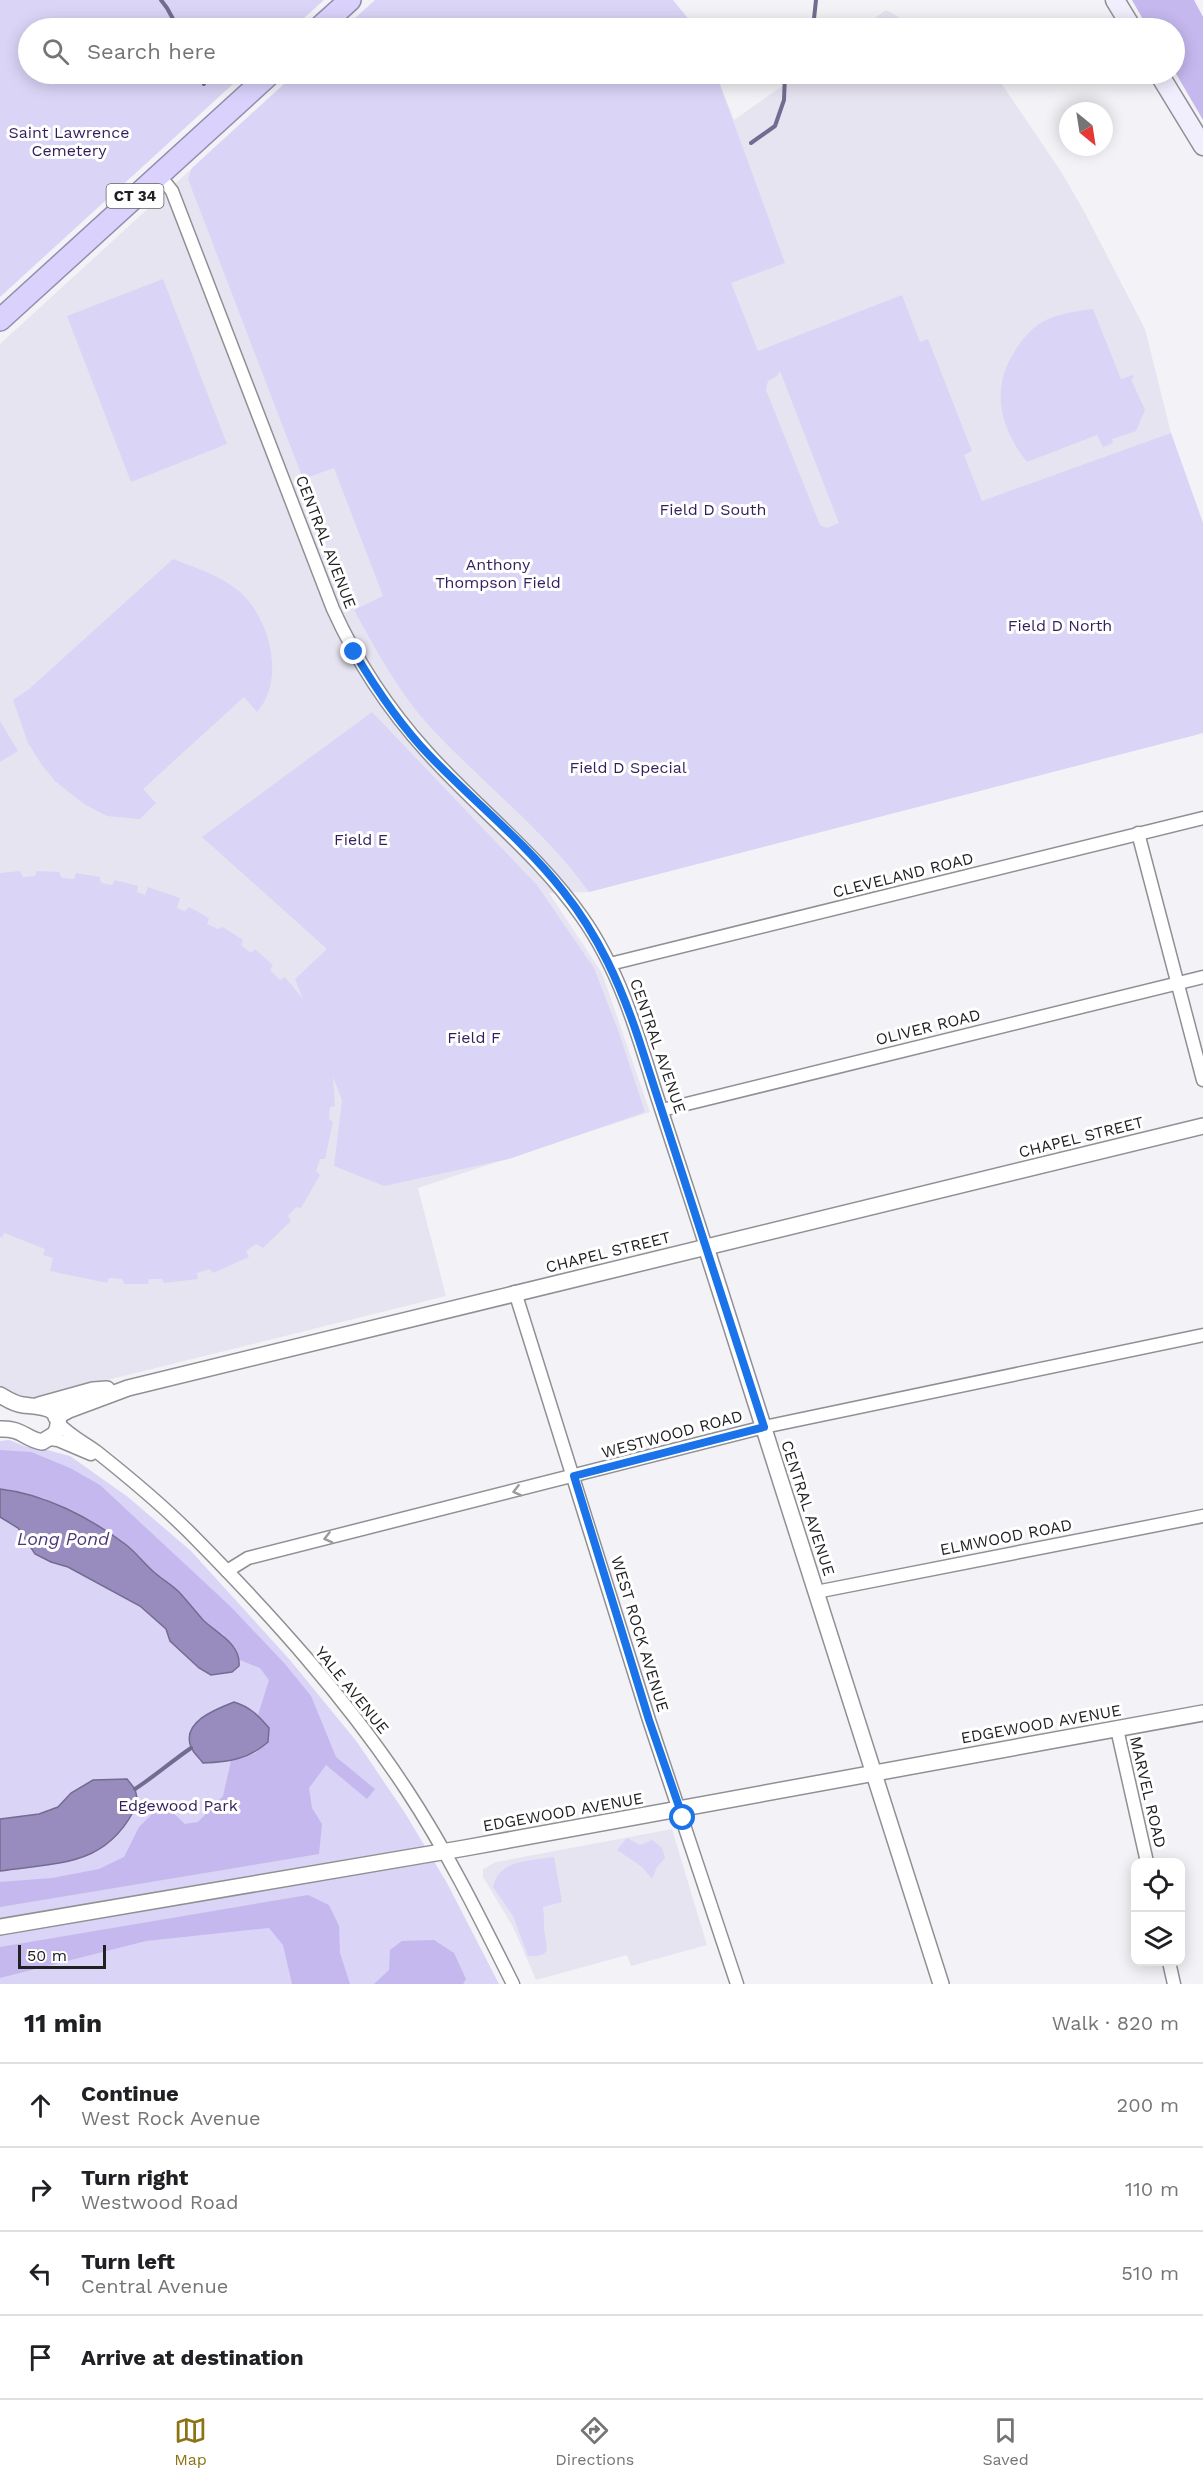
<!DOCTYPE html>
<html lang="en">
<head>
<meta charset="utf-8">
<style>
	:root { --surface:#fff; --page:#f2f2f2; --text:#202124; --muted:#757577; --line:#e0e0e0; --accent:#8c7316 }
	body { margin:0; font-family:"Work Sans",sans-serif; background:var(--page); color:var(--text) }
	.controls { position:absolute; right:18px; bottom:18px; display:grid; overflow:hidden; border-radius:12px; box-shadow:0 3px 15px #0003 }
	.controls button { width:54px; height:54px; display:grid; place-items:center; padding:0; border:0; border-bottom:2px solid var(--line); background:var(--surface); color:var(--text); font:30px sans-serif }
	.compass { position:absolute; left:1059px; top:102px; width:54px; height:54px; border-radius:50%; background:var(--surface); box-shadow:0 3px 15px #0003; rotate:150deg }
	.scale { position:absolute; left:18px; bottom:15px; width:88px; box-sizing:border-box; padding-left:6px; border:3px solid #212022; border-top:0; font-size:16px; line-height:21px; white-space:nowrap; color:#212022; -webkit-text-stroke:4px #fff; paint-order:stroke }
	.stop { position:absolute; width:18px; height:18px; margin:-14px; border:4px solid #1a73e8; border-radius:50%; background:#fff }
	.stop.end { background:#1a73e8; border-color:#fff; box-shadow:0 2px 6px #0008 }
	.list { margin:0; padding:0; list-style:none }
	h2 { display:flex; justify-content:space-between; align-items:center; height:78px; margin:0; padding:0 24px; font-size:26px }
	h2 small { font-size:20px; font-weight:400; color:var(--muted) }
	.list li { display:grid; grid-template-columns:39px 1fr auto; gap:18px; align-items:center; box-sizing:border-box; height:84px; padding:0 24px; border-top:2px solid var(--line) }
	.list b { display:block; font-size:22px; white-space:nowrap }
	.list p { margin:0; font-size:20px; white-space:nowrap; color:var(--muted) }
	.list em { font-size:20px; font-style:normal; color:var(--muted) }
	.icon { flex:none; width:33px; height:33px; fill:none; stroke:currentColor; stroke-width:2; stroke-linecap:round; stroke-linejoin:round }
	.map { position:relative; flex:none; width:1203px; height:1984px; overflow:hidden }
	.search { position:absolute; background:var(--surface); box-shadow:0 3px 15px #0003; left:18px; right:18px; top:18px; height:66px; display:flex; align-items:center; gap:15px; box-sizing:border-box; padding:0 21px; border-radius:33px; color:var(--muted); font-size:22px }
	.sheet { height:414px; background:var(--surface) }
	nav { display:flex; justify-content:space-around; align-items:center; box-sizing:border-box; height:84px; border-top:2px solid var(--line); background:var(--surface); font-size:16px; color:var(--muted) }
	nav a { display:grid; justify-items:center; gap:3px }
	nav .on { color:var(--accent) }
	.map>svg:first-child { display:block }
	.built { fill:#e7e4f1 }
	.green { fill:#dad4f6; fill-rule:evenodd }
	.forest { fill:#c4b8ee }
	.water { fill:#988cbf; stroke:#746c90; stroke-width:1.5 }
	.lines { fill:none; stroke-linecap:round; stroke-linejoin:round }
	.stream { stroke:#746c90; stroke-width:4 }
	.minor-casing { stroke:#909094; stroke-width:15 }
	.tertiary-casing { stroke:#909094; stroke-width:18 }
	.secondary-casing { stroke:#909094; stroke-width:21 }
	.trunk-casing { stroke:#938cb0; stroke-width:24 }
	.minor { stroke:#fff; stroke-width:12 }
	.tertiary { stroke:#fff; stroke-width:15 }
	.secondary { stroke:#f1eefe; stroke-width:18 }
	.trunk { stroke:#dad2fc; stroke-width:21 }
	.oneway { stroke:#9b9b9c }
	.route { stroke:#1a73e8; stroke-width:8 }
	.labels { text-anchor:middle; dominant-baseline:central; stroke-width:6; stroke-linejoin:round; paint-order:stroke }
	.shield { fill:#fff; stroke:#646364; stroke-width:1.5 }
	.shield-label { font-size:15px; font-weight:bold; fill:#212022 }
	.park-label { font-size:16px; fill:#341f5d; stroke:#fff }
	.street-label { font-size:16px; fill:#212022; stroke:#fff }
	.water-label { font-size:18px; font-style:italic; fill:#4a3778; stroke:#fff }
</style>
</head>
<body>
<div class="map">
<svg width="1203" height="1984" viewBox="0 0 1203 1984">
	<rect width="100%" height="100%" fill="#f3f3f7"/>
	<g class="built">
		<path d="M 886,10 L 919,28 L 861,28 Z"/>
		<path d="M 295,74 L 716,74 L 734,120 L 799,74 L 995,74 L 1060,170 L 1084,211 L 1145,329 L 1171,433 L 1203,523 L 1203,733 L 589,892 L 549,893 L 602,973 L 650,1112 L 418,1188 L 446,1296 L 27,1400 L 0,1389 L 0,344 Z"/>
		<path d="M 672,1829 L 707,1945 L 631,1966 L 627,1955 L 536,1980 L 513,1927 L 483,1877 L 483,1869 L 496,1862 Z"/>
	</g>
	<g class="green">
		<path d="M 0,0 L 324,0 L 293,28 L 28,28 L 28,74 L 244,74 L 0,297 Z"/>
		<path d="M 375,0 L 673,0 L 696,28 L 344,28 Z"/>
		<path d="M 295,74 L 716,74 L 785,263 L 731,283 L 758,351 L 902,295 L 920,342 L 928,339 L 972,451 L 964,455 L 982,501 L 1171,433 L 1203,523 L 1203,733 L 589,892 C 546,832 485,785 434,731 C 401,696 377,652 354,610 L 383,596 L 334,468 L 303,479 L 188,179 L 192,168 ZM 780,371 L 839,523 L 827,528 L 820,525 L 766,390 L 768,381 L 777,376 Z"/>
		<path d="M 163,279 L 227,444 L 131,482 L 67,316 Z"/>
		<path d="M 1093,309 L 1121,379 L 1133,375 L 1134,378 L 1131,379 L 1145,410 L 1136,431 L 1112,439 L 1113,443 L 1103,447 L 1097,435 L 1027,462 C 1000,429 990,388 1015,351 C 1023,338 1033,326 1048,319 C 1063,313 1077,311 1093,309 Z"/>
		<path d="M 173,559 C 195,568 220,575 239,591 C 270,618 286,680 257,712 L 244,697 L 143,789 L 156,803 L 140,819 L 107,816 L 84,804 L 55,781 L 42,765 L 28,743 L 13,700 L 29,689 Z"/>
		<path d="M 372,712 L 537,885 L 594,968 L 618,1030 L 645,1112 L 509,1159 L 384,1186 L 334,1166 L 342,1100 L 333,1077 L 335,1106 L 330,1107 L 329,1119 L 333,1122 L 325,1159 L 320,1159 L 316,1171 L 320,1175 L 301,1208 L 296,1207 L 288,1216 L 291,1221 L 263,1248 L 256,1244 L 246,1251 L 249,1257 L 213,1273 L 210,1269 L 197,1273 L 198,1279 L 164,1283 L 162,1279 L 149,1279 L 148,1284 L 124,1284 L 122,1279 L 109,1278 L 107,1283 L 50,1271 L 53,1258 L 43,1255 L 45,1249 L 4,1233 L 2,1238 L 0,1237 L 0,873 L 20,871 L 23,877 L 35,876 L 37,871 L 59,872 L 62,878 L 74,879 L 76,873 L 100,877 L 101,883 L 112,885 L 115,880 L 138,886 L 137,892 L 145,895 L 148,887 L 180,898 L 177,908 L 185,911 L 189,907 L 209,918 L 207,924 L 218,929 L 223,927 L 243,940 L 241,945 L 251,953 L 255,949 L 273,965 L 270,970 L 280,980 L 285,977 L 303,999 L 295,979 L 327,949 L 202,837 Z"/>
		<path d="M 0,721 L 18,751 L 0,762 Z"/>
		<path d="M 9,1440 L 27,1447 L 47,1450 L 70,1456 L 128,1497 L 191,1551 L 290,1660 L 357,1742 L 405,1813 L 447,1883 L 499,1984 L 0,1984 L 0,1441 Z"/>
		<path d="M 627,1838 L 640,1845 L 652,1840 L 662,1848 L 665,1858 L 657,1867 L 652,1879 L 642,1867 L 617,1850 Z"/>
		<path d="M 554,1857 L 562,1902 L 543,1907 C 544,1914 544,1920 544,1927 C 544,1943 557,1958 528,1956 L 513,1916 L 493,1887 C 499,1859 530,1861 554,1857 Z"/>
	</g>
	<g class="forest">
		<path d="M 1132,0 L 1194,0 L 1203,17 L 1203,120 L 1175,72 L 1174,28 L 1148,28 Z"/>
		<path d="M 0,1450 L 31,1452 L 70,1468 L 100,1485 L 230,1606 L 285,1664 L 311,1696 L 336,1757 L 375,1789 L 367,1799 L 326,1765 L 309,1788 L 312,1808 L 322,1824 L 319,1854 L 0,1907 L 0,1882 L 52,1878 L 99,1869 L 124,1857 L 139,1827 L 155,1811 L 170,1810 L 185,1824 L 198,1822 L 223,1796 L 231,1761 L 256,1753 L 269,1728 L 258,1715 L 269,1680 L 260,1668 L 240,1660 L 223,1634 L 206,1623 L 178,1591 L 144,1564 L 126,1545 L 85,1519 L 44,1498 L 0,1489 Z"/>
		<path d="M 308,1895 L 329,1905 L 339,1926 L 340,1953 L 350,1984 L 369,1984 L 292,1984 L 283,1945 L 269,1928 L 146,1941 L 0,1978 L 0,1947 Z"/>
		<path d="M 434,1940 L 454,1953 L 466,1979 L 463,1984 L 374,1984 L 389,1970 L 390,1950 L 402,1941 Z"/>
	</g>
	<g class="water">
		<path d="M 0,1489 C 44,1494 89,1517 125,1544 C 136,1552 144,1564 155,1573 C 163,1580 172,1585 180,1593 C 188,1602 196,1612 204,1621 C 217,1633 241,1644 239,1666 L 232,1672 L 211,1675 L 199,1668 L 170,1641 L 166,1629 L 140,1606 L 68,1567 L 51,1562 L 35,1554 L 18,1528 L 0,1517 Z"/>
		<path d="M 234,1702 C 250,1707 258,1715 269,1728 L 268,1742 C 249,1759 229,1762 203,1763 C 200,1758 193,1753 191,1747 C 181,1722 216,1709 234,1702 Z"/>
		<path d="M 127,1779 L 135,1789 L 138,1802 C 109,1867 61,1862 0,1871 L 0,1819 L 39,1814 L 58,1807 L 71,1793 L 93,1780 Z"/>
	</g>
	<g class="lines">
		<g class="stream">
			<path d="M 161,0 L 167,8 L 178,28"/>
			<path d="M 813,28 L 816,0"/>
			<path d="M 199,74 L 204,84"/>
			<path d="M 751,143 L 775,126 L 784,100 L 785,74"/>
			<path d="M 135,1789 C 155,1776 172,1761 191,1748"/>
		</g>
		<g class="minor-casing">
			<g id="minor">
				<path d="M 159,175 L 172,191 L 333,609 C 357,662 388,709 427,752 C 478,809 538,854 582,917 C 618,968 636,1028 654,1087 C 671,1140 689,1193 706,1247"/>
				<path d="M 1138,833 L 1203,1080"/>
				<path d="M 610,964 L 1203,818"/>
				<path d="M 662,1110 L 1203,977"/>
				<path d="M 515,1292 L 649,1720 L 737,1984"/>
				<path d="M 57,1422 C 69,1435 83,1442 97,1452 C 131,1479 165,1507 196,1539 C 272,1616 346,1698 406,1789 C 447,1851 480,1918 513,1984"/>
				<path d="M 49,1439 L 58,1440 L 91,1454"/>
				<path d="M 227,1571 L 248,1558 L 764,1427 L 1203,1335"/>
				<path d="M 816,1592 L 1203,1516"/>
				<path d="M 1117,1729 L 1147,1862"/>
				<path d="M 1169,1962 L 1174,1984"/>
			</g>
		</g>
		<g class="tertiary-casing">
			<g id="tertiary">
				<path d="M 706,1247 L 941,1984"/>
				<path d="M 0,1395 C 7,1399 14,1404 23,1405 C 39,1407 68,1406 55,1434 L 42,1442 C 25,1439 22,1428 0,1429"/>
				<path d="M 39,1405 L 93,1390 L 107,1389"/>
				<path d="M 56,1417 L 69,1410 L 128,1388 L 1203,1126"/>
				<path d="M 0,1927 L 465,1848 L 1203,1713"/>
			</g>
		</g>
		<g class="secondary-casing">
			<g id="secondary">
				<path d="M 1115,0 L 1132,28"/>
				<path d="M 1159,74 L 1203,146"/>
			</g>
		</g>
		<g class="trunk-casing">
			<g id="trunk">
				<path d="M 319,28 L 350,0"/>
				<path d="M 0,320 L 270,74"/>
			</g>
		</g>
		<use href="#minor" class="minor"/>
		<use href="#tertiary" class="tertiary"/>
		<use href="#secondary" class="secondary"/>
		<use href="#trunk" class="trunk"/>
	</g>
	<defs><path id="oneway-chevron" d="M-2-3.5L2.5 0L-2 3.5" fill="none" stroke-width="1.6" stroke-linecap="round" stroke-linejoin="round" transform="scale(1.5)"/></defs>
	<g class="oneway">
		<use href="#oneway-chevron" transform="translate(517 1491) rotate(166)"/>
		<use href="#oneway-chevron" transform="translate(328 1538) rotate(166)"/>
	</g>
	<g class="lines">
		<path class="route" d="M 354,652 C 376,689 399,724 429,755 C 473,801 524,841 563,891 C 599,936 621,986 639,1040 L 764,1427 L 574,1476 L 649,1720 L 683,1818"/>
	</g>
	<g class="labels">
		<rect class="shield" x="106.5" y="184" width="57" height="24" rx="4.5"/>
		<g class="shield-label">
			<text x="135" y="196">CT 34</text>
		</g>
		<g class="park-label">
			<text x="69" y="132">Saint Lawrence<tspan x="69" dy="18">Cemetery</tspan></text>
			<text x="713" y="509">Field D South</text>
			<text x="498" y="564">Anthony<tspan x="498" dy="18">Thompson Field</tspan></text>
			<text x="1060" y="625">Field D North</text>
			<text x="628" y="767">Field D Special</text>
			<text x="361" y="839">Field E</text>
			<text x="474" y="1037">Field F</text>
			<text x="178" y="1805">Edgewood Park</text>
		</g>
		<g class="street-label">
			<text transform="translate(326 542) rotate(69)">CENTRAL AVENUE</text>
			<text transform="translate(903 875) rotate(-14)">CLEVELAND ROAD</text>
			<text transform="translate(928 1027) rotate(-14)">OLIVER ROAD</text>
			<text transform="translate(658 1046) rotate(71)">CENTRAL AVENUE</text>
			<text transform="translate(1081 1137) rotate(-14)">CHAPEL STREET</text>
			<text transform="translate(608 1252) rotate(-14)">CHAPEL STREET</text>
			<text transform="translate(672 1434) rotate(-15)">WESTWOOD ROAD</text>
			<text transform="translate(808 1508) rotate(72)">CENTRAL AVENUE</text>
			<text transform="translate(1006 1537) rotate(-11)">ELMWOOD ROAD</text>
			<text transform="translate(640 1634) rotate(73)">WEST ROCK AVENUE</text>
			<text transform="translate(352 1690) rotate(51)">YALE AVENUE</text>
			<text transform="translate(1041 1724) rotate(-10)">EDGEWOOD AVENUE</text>
			<text transform="translate(1148 1792) rotate(77)">MARVEL ROAD</text>
			<text transform="translate(563 1812) rotate(-10)">EDGEWOOD AVENUE</text>
		</g>
		<g class="water-label">
			<text x="63" y="1538">Long Pond</text>
		</g>
	</g>
</svg>
<div class="controls">
<button><svg class="icon" aria-label="locate" viewBox="0 0 24 24"><circle cx="12" cy="12" r="6"/><path d="M12 2v4M12 18v4M2 12h4M18 12h4"/></svg></button>
<button><svg class="icon" aria-label="layers" viewBox="0 0 24 24"><path d="M12 4l9 5-9 5-9-5zM3 14l9 5 9-5"/></svg></button>
</div>
<svg class="compass" viewBox="-18 -18 36 36"><path d="M0-13l5 13h-10z" fill="#e53935"/><path d="M0 13l5-13h-10z" fill="#757577"/></svg>
<div class="scale">50 m</div>
<div class="stop" style="left:683px;top:1818px"></div>
<div class="stop end" style="left:354px;top:652px"></div>
<div class="search"><svg class="icon" aria-label="search" viewBox="0 0 24 24"><circle cx="10" cy="10" r="6"/><path d="M15 15l6 6"/></svg>Search here</div>
</div>
<section class="sheet">
<h2>11 min<small>Walk · 820 m</small></h2>
<ul class="list">
<li><svg class="icon" aria-label="ahead" viewBox="0 0 24 24"><path d="M12 20V5M6 11l6-6 6 6"/></svg><div><b>Continue</b><p>West Rock Avenue</p></div><em>200 m</em></li>
<li><svg class="icon" aria-label="right" viewBox="0 0 24 24"><path d="M7 20v-9h11M14 6l5 5-5 5"/></svg><div><b>Turn right</b><p>Westwood Road</p></div><em>110 m</em></li>
<li><svg class="icon" aria-label="left" viewBox="0 0 24 24"><path d="M17 20v-9H6M10 6l-5 5 5 5"/></svg><div><b>Turn left</b><p>Central Avenue</p></div><em>510 m</em></li>
<li><svg class="icon" aria-label="arrive" viewBox="0 0 24 24"><path d="M6 21V4h12l-3 4 3 4H6"/></svg><div><b>Arrive at destination</b></div></li>
</ul>
</section>
<nav>
<a class="on"><svg class="icon" aria-label="map" viewBox="0 0 24 24"><path d="M3 6l6-2 6 2 6-2v14l-6 2-6-2-6 2zM9 4v14M15 6v14"/></svg>Map</a>
<a><svg class="icon" aria-label="directions" viewBox="0 0 24 24"><path d="M12 3l9 9-9 9-9-9zM9 14v-3h6M13 9l2 2-2 2"/></svg>Directions</a>
<a><svg class="icon" aria-label="saved" viewBox="0 0 24 24"><path d="M7 4h10v16l-5-4-5 4z"/></svg>Saved</a>
</nav>
</body>
</html>
